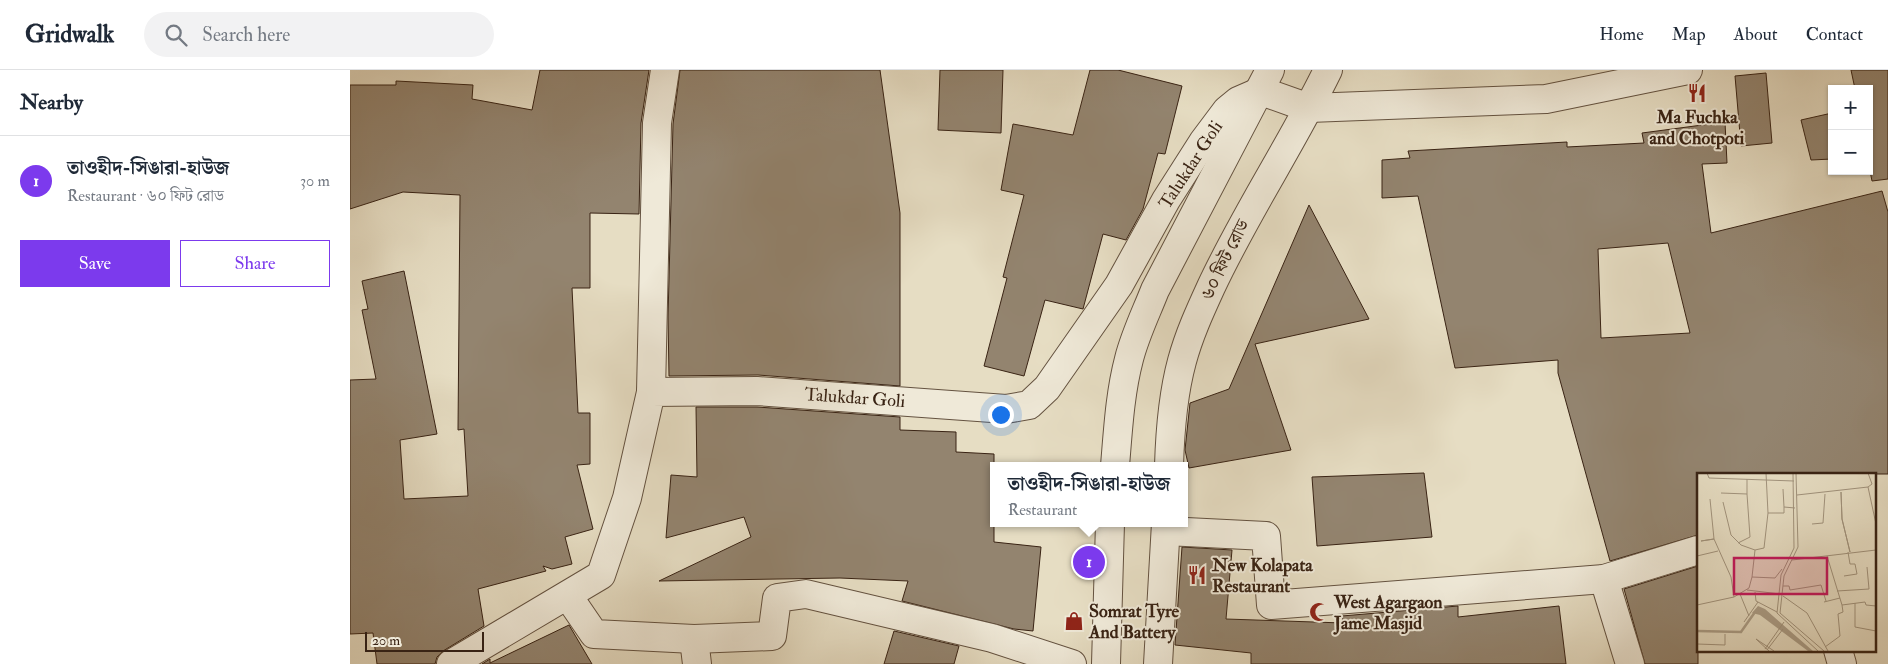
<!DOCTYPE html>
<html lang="en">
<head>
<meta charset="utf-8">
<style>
	:root { --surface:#fff; --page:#f2f2f3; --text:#1f2937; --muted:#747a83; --line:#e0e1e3; --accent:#7c3aed }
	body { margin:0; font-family:"IM FELL Double Pica","Noto Serif Bengali",serif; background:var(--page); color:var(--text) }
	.controls { position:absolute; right:15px; top:15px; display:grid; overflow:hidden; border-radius:0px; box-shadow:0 1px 4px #0004 }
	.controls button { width:45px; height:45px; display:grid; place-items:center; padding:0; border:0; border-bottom:1px solid var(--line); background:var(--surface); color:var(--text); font:25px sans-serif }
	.scale { position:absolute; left:15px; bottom:12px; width:119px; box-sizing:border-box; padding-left:5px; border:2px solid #392314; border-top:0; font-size:14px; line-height:18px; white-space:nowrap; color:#392314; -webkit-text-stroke:4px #efe9d8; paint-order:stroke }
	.you { position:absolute; left:650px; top:344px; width:18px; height:18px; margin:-12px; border:4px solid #fff; border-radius:50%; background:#1a73e8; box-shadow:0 0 0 8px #1a73e833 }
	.badge { display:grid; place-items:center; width:32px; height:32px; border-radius:50%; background:var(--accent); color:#fff; font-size:16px; font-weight:700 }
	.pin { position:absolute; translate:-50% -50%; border:2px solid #fff; box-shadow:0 1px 5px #0006 }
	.popup { position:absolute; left:640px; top:392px; width:198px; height:65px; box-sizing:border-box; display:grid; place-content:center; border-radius:0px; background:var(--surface); filter:drop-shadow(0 1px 4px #0005); font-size:16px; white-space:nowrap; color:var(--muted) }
	.popup b { font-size:19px; color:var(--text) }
	.popup::after { content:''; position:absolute; left:50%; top:100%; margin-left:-10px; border:10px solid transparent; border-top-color:var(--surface) }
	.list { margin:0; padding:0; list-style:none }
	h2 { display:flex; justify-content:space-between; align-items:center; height:65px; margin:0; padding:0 20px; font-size:21px }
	h2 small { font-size:16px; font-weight:400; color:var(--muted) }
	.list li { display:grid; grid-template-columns:32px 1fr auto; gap:15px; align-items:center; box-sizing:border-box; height:90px; padding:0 20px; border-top:1px solid var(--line) }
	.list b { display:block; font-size:19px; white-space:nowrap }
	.list p { margin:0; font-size:16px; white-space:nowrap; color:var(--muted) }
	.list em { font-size:16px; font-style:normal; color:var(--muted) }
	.actions { display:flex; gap:10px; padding:15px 20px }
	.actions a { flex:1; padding:11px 0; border:1px solid var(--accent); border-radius:0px; text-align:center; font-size:18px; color:var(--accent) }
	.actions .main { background:var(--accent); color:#fff }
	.icon { flex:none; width:28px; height:28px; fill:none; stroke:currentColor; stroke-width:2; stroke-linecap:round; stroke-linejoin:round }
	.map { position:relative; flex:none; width:1538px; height:594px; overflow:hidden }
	header { display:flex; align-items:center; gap:30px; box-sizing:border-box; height:70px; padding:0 25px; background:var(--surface); border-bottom:1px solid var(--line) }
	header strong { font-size:24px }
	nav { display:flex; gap:28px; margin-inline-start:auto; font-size:18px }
	.search { width:350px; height:45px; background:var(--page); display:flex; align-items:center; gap:12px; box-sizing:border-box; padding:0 18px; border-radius:28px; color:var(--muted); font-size:19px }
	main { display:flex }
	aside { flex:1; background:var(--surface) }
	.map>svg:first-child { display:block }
	.building { fill:#93846f; stroke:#392314; fill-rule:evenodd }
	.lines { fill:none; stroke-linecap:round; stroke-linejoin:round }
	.minor-casing { stroke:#645240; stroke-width:30 }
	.minor { stroke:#efe9d8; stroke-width:28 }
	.labels { text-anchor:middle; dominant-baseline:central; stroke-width:4; stroke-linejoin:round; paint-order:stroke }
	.poi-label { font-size:18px; font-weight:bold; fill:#392314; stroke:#efe9d8; text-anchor:start }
	.street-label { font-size:18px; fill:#392314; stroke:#efe9d8 }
	.inset-river { fill:none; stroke:#ab9e88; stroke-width:2.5 }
	.inset-road { fill:none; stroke:#a1937d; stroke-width:1 }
	.view { fill:#c2185b; fill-opacity:0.15; stroke:#c2185b; stroke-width:2.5 }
	.inset-edge { fill:none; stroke:#392314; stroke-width:2.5 }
</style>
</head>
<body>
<header>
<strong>Gridwalk</strong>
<div class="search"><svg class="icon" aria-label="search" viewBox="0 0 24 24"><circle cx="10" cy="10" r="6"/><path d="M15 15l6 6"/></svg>Search here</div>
<nav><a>Home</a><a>Map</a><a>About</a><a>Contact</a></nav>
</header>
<main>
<aside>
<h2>Nearby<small></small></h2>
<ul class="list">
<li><span class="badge">1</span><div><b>তাওহীদ-সিঙারা-হাউজ</b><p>Restaurant · ৬০ ফিট রোড</p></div><em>30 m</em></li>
</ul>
<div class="actions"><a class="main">Save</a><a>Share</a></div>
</aside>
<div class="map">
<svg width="1538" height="594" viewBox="0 0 1538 594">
	<rect width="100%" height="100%" fill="#e6ddc3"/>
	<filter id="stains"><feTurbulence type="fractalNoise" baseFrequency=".004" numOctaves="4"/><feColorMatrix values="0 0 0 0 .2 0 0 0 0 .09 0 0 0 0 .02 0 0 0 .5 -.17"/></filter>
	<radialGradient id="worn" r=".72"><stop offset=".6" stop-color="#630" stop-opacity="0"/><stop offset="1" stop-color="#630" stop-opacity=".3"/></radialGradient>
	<g class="building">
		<path d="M 190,0 L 299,0 L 291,53 L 289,144 L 240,143 L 240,218 L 222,218 L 228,343 L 240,343 L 240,394 L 227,395 L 243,459 L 215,467 L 222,494 L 202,499 L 193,496 L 196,501 L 128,519 L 134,556 L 93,581 L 87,587 L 85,594 L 27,594 L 23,563 L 0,564 L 0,310 L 26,309 L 12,240 L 18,239 L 12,211 L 54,201 L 87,364 L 50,370 L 54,429 L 118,426 L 114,359 L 108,360 L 110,125 L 53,122 L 0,139 L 0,15 L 46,15 L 46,11 L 123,15 L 122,29 L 182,40 Z"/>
		<path d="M 330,0 L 530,0 L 550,143 L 550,316 L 408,305 L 319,306 L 318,247 L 323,54 Z"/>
		<path d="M 590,0 L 653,0 L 651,63 L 588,60 Z"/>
		<path d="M 740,0 L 768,0 L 832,16 L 815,84 L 808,83 L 793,139 L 776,170 L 753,164 L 733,239 L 695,230 L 674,306 L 634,296 L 657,208 L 653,207 L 674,125 L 651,120 L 663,54 L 723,65 Z"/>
		<path d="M 1501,0 L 1538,0 L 1538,109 L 1522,111 L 1519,96 L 1519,19 L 1505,19 Z"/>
		<path d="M 1416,3 L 1422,73 L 1391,76 L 1385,6 Z"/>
		<path d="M 1482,43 L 1482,89 L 1461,90 L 1451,50 Z"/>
		<path d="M 1375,52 L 1377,93 L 1352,94 L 1361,163 L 1532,121 L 1538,142 L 1538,404 L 1348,404 L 1348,465 L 1260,491 L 1208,303 L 1208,290 L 1105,298 L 1068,126 L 1032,128 L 1032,90 L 1060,88 L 1058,81 L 1217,72 L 1217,77 L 1294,73 L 1292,63 ZM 1318,173 L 1340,263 L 1251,268 L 1248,179 Z"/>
		<path d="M 959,135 L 1019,249 L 905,274 L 941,380 L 839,398 L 835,380 L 840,333 L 879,319 Z"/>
		<path d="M 346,337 L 407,337 L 550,347 L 550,360 L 606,362 L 606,382 L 644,384 L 644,472 L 691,477 L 683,561 L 664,559 L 552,531 L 558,511 L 490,508 L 309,511 L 401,467 L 394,447 L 316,468 L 321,405 L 347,407 Z"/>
		<path d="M 1074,403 L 1082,467 L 967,476 L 962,407 Z"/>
		<path d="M 832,477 L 882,480 L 876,549 L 993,553 L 992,546 L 1108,536 L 1108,547 L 1209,536 L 1216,594 L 901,594 L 901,583 L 825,575 Z"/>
		<path d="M 1348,496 L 1348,594 L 1295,594 L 1274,519 Z"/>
		<path d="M 219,555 L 242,594 L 132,594 L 140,589 L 140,593 Z"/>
		<path d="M 544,561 L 609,576 L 604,594 L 534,594 Z"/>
	</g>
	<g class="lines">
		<g class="minor-casing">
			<g id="minor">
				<path d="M 911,21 L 959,38 L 1196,29 L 1338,0"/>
				<path d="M 301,322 L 307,53 L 315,0"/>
				<path d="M 765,396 C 768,360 770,323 779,289 C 785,265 796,243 805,220 L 920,0"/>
				<path d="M 819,396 C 820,361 823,324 832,291 C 839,265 850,241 861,217 C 896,142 942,74 978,0"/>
				<path d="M 816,461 L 916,466 L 921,535 L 1254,509 L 1348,480"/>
				<path d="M 1254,509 L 1280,594"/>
				<path d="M 218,526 L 244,564 L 344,569 L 422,566 L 427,528 L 456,524 L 642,568 L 722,594"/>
				<path d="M 344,569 L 347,594"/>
				<path d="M 1488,580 L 1492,594"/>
				<path d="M 101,594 L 251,505 L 277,428 L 301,322 L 407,321 L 656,339 L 679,335 L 697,318 L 769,215 L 816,130 L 853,72 L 877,40 L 888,31 L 911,21"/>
				<path d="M 756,594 L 760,453"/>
				<path d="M 808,594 L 816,453"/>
			</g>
		</g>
		<use href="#minor" class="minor"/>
	</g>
	<defs>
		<g id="restaurant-bare" transform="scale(1.5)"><path d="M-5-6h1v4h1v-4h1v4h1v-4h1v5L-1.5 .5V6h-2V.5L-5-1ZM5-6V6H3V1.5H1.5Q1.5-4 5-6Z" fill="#8f2418" stroke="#efe9d8" stroke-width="2.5" paint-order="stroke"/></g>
		<g id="mosque-bare" transform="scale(1.5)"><path d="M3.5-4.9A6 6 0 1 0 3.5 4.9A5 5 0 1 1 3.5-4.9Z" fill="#8f2418" stroke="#efe9d8" stroke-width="2.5" paint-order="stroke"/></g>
		<g id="shop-bare" transform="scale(1.5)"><path d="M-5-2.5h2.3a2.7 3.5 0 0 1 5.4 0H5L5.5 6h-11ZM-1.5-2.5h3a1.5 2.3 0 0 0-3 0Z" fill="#8f2418" stroke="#efe9d8" stroke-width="2.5" paint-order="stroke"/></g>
	</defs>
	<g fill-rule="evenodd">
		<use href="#restaurant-bare" x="1347" y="23"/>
		<use href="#restaurant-bare" x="847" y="505"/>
		<use href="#mosque-bare" x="969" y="542"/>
		<use href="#shop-bare" x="724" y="551"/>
	</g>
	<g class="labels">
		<g class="poi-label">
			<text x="1347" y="47" text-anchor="middle">Ma Fuchka<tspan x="1347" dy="21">and Chotpoti</tspan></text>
			<text x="862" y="495">New Kolapata<tspan x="862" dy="21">Restaurant</tspan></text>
			<text x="984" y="532">West Agargaon<tspan x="984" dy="21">Jame Masjid</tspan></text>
			<text x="739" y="541">Somrat Tyre<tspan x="739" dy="21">And Battery</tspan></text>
		</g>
		<g class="street-label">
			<text transform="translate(841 95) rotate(-57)">Talukdar Goli</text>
			<text transform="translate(875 190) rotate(-64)">৬০ ফিট রোড</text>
			<text transform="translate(505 328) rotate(4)">Talukdar Goli</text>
		</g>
	</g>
	<g transform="translate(1347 403)">
		<rect width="179" height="179" fill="#e6ddc3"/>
		<path d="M 61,133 L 68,136 L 116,178 L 111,178 L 63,142 L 55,140 Z" fill="#ab9e88"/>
		<path class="inset-river" d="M 0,158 L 44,159 L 58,139"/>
		<path class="inset-road" d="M 10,0 L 12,5 L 97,8M 96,0 L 97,75 L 84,102 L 80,140 L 121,178M 99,0 L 101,74 L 87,103 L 83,140 L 127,178M 171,14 L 179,51M 86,16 L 87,34M 24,20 L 50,21 L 50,6M 100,22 L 171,14 L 175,11 L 171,0M 13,26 L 17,66 L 4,68 L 17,66 L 34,104 L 37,124M 26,29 L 34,62 L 44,72 L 58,77M 71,40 L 87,40 L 87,34 L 98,35M 115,51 L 126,50 L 128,21M 41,70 L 53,64 L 50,21M 153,79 L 145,46 L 144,19 L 145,46 L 153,79M 0,83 L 21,78M 130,83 L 145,132 L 168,129 L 169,132 L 179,133M 95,87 L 179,77M 147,103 L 160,101 L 158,91 L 153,91 L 151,79M 55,104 L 58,77 L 67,75 L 71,40 L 69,0M 86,113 L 92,113 L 93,117 L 124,112 L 129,128M 50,117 L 83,121M 140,118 L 172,116 L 170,94M 58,119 L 59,128 L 80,139M 43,121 L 52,143M 86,123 L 110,140 L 131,178M 127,129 L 143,125M 158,130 L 158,154 L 179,158M 0,135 L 0,132 L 37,124 L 52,115 L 55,104 L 78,105 L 85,96M 47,149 L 61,129M 59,166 L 77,178M 59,166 L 72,178M 0,171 L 28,172 L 28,161M 128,174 L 143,163 L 141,141 L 146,139 L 145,132M 68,176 L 87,149M 70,177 L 86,156"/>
		<path class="view" d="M 37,85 L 130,85 L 130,121 L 37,121 Z"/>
		<rect width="179" height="179" class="inset-edge"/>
	</g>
	<rect width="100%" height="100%" filter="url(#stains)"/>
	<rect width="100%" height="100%" fill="url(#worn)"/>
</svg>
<div class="controls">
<button>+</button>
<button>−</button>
</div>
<div class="scale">20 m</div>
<div class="you"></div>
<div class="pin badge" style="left:739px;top:492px">1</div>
<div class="popup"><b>তাওহীদ-সিঙারা-হাউজ</b>Restaurant</div>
</div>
</main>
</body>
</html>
